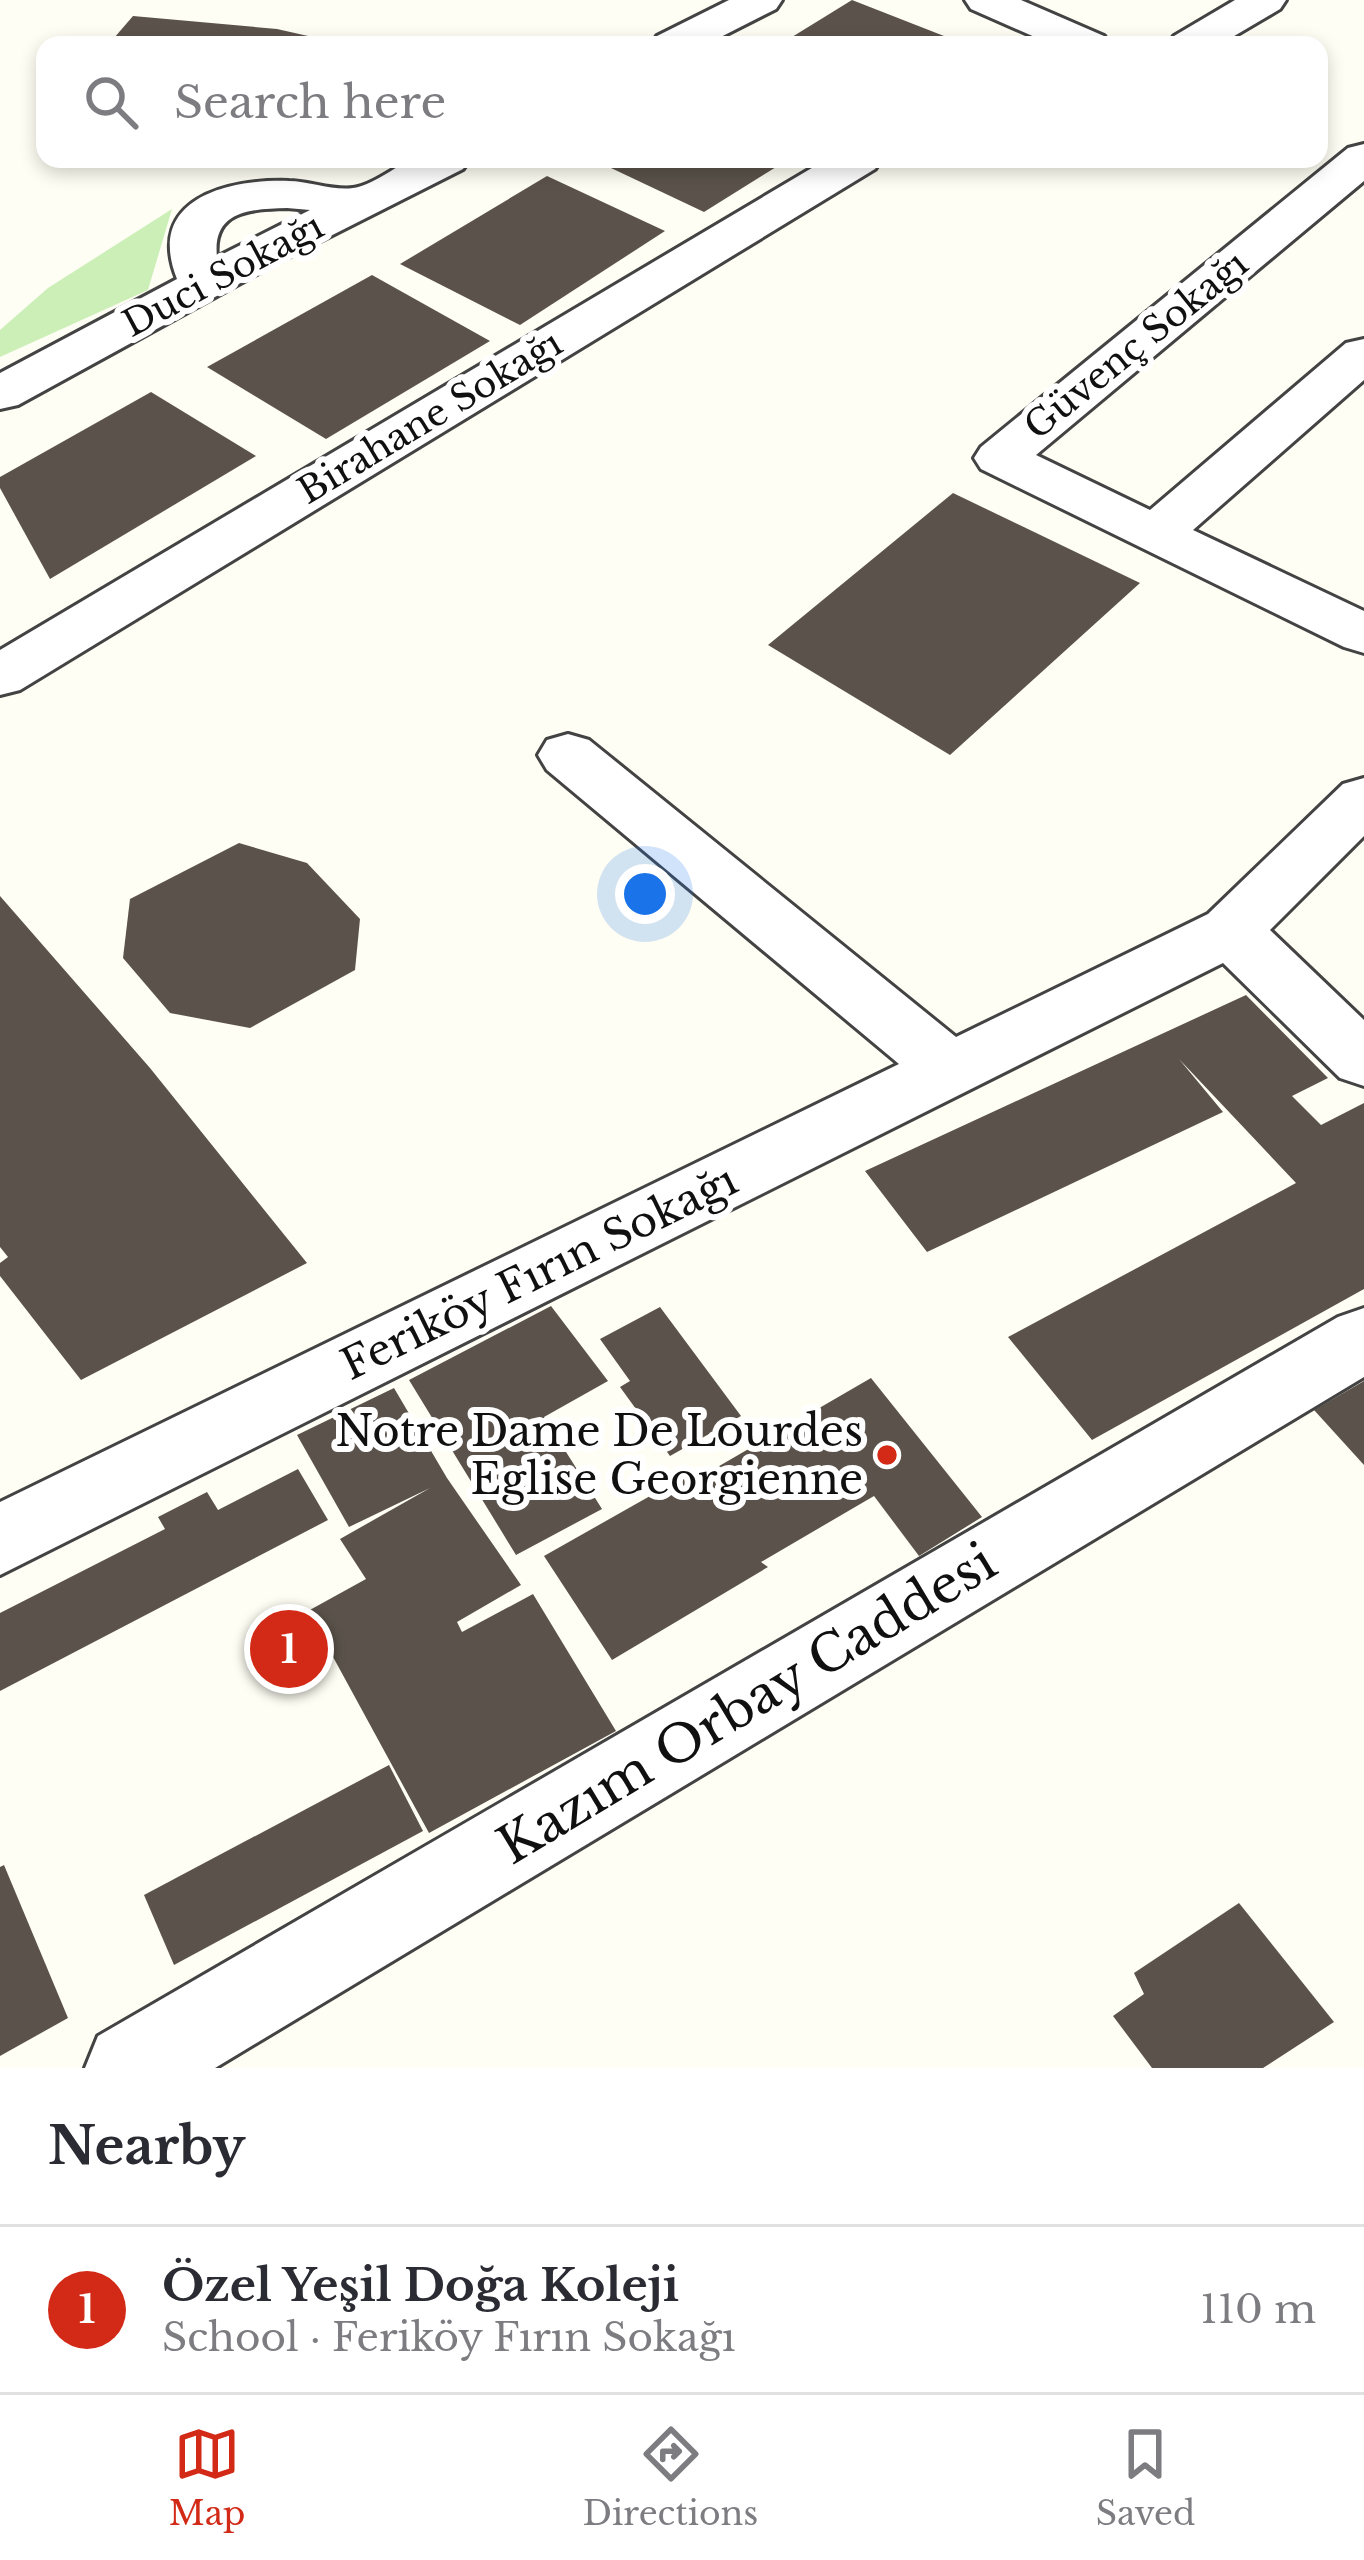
<!DOCTYPE html>
<html lang="en">
<head>
<meta charset="utf-8">
<style>
	:root { --surface:#fff; --page:#f2f2f3; --text:#2b2b33; --muted:#7c7c81; --line:#e1e1e2; --accent:#d22a17 }
	body { margin:0; font-family:"Libre Baskerville",serif; background:var(--page); color:var(--text) }
	.you { position:absolute; left:645px; top:894px; width:42px; height:42px; margin:-30px; border:9px solid #fff; border-radius:50%; background:#1a73e8; box-shadow:0 0 0 18px #1a73e833 }
	.badge { display:grid; place-items:center; width:78px; height:78px; border-radius:50%; background:var(--accent); color:#fff; font-size:39px; font-weight:700 }
	.pin { position:absolute; translate:-50% -50%; border:6px solid #fff; box-shadow:0 3px 12px #0006 }
	.list { margin:0; padding:0; list-style:none }
	h2 { display:flex; justify-content:space-between; align-items:center; height:156px; margin:0; padding:0 48px; font-size:51px }
	h2 small { font-size:39px; font-weight:400; color:var(--muted) }
	.list li { display:grid; grid-template-columns:78px 1fr auto; gap:36px; align-items:center; box-sizing:border-box; height:168px; padding:0 48px; border-top:3px solid var(--line) }
	.list b { display:block; font-size:45px; white-space:nowrap }
	.list p { margin:0; font-size:39px; white-space:nowrap; color:var(--muted) }
	.list em { font-size:39px; font-style:normal; color:var(--muted) }
	.icon { flex:none; width:66px; height:66px; fill:none; stroke:currentColor; stroke-width:2; stroke-linecap:round; stroke-linejoin:round }
	.map { position:relative; flex:none; width:1364px; height:2068px; overflow:hidden }
	.search { position:absolute; background:var(--surface); box-shadow:0 6px 18px #0003; left:36px; right:36px; top:36px; height:132px; display:flex; align-items:center; gap:30px; box-sizing:border-box; padding:0 42px; border-radius:24px; color:var(--muted); font-size:45px }
	.sheet { height:324px; background:var(--surface) }
	nav { display:flex; justify-content:space-around; align-items:center; box-sizing:border-box; height:168px; border-top:3px solid var(--line); background:var(--surface); font-size:33px; color:var(--muted) }
	nav a { display:grid; justify-items:center; gap:6px }
	nav .on { color:var(--accent) }
	.map>svg:first-child { display:block }
	.green { fill:#ccefb8 }
	.building { fill:#5b534b }
	.lines { fill:none; stroke-linecap:round; stroke-linejoin:round }
	.minor-casing { stroke:#434343; stroke-width:6 }
	.minor { fill:#fff; fill-rule:evenodd }
	.poi-dot { fill:#d22a17; stroke:#fff; stroke-width:4.5 }
	.labels { text-anchor:middle; dominant-baseline:central; stroke-width:12; stroke-linejoin:round; paint-order:stroke }
	.far-street-label { font-size:36px; fill:#101010; stroke:#fff }
	.street-label { font-size:42px; fill:#101010; stroke:#fff }
	.poi-label { font-size:42px; fill:#101010; stroke:#fff; text-anchor:end }
	.near-street-label { font-size:51px; fill:#101010; stroke:#fff }
</style>
</head>
<body>
<div class="map">
<svg width="1364" height="2068" viewBox="0 0 1364 2068">
	<rect width="100%" height="100%" fill="#fffef4"/>
	<path class="green" d="M 172,209 L 148,290 L 0,357 L 0,330 L 48,288 Z"/>
	<g class="building">
		<path d="M 852,0 L 967,45 L 779,45 Z"/>
		<path d="M 133,16 L 277,29 L 348,45 L 108,45 Z"/>
		<path d="M 592,159 L 789,159 L 704,212 Z"/>
		<path d="M 547,176 L 665,231 L 520,325 L 400,264 Z"/>
		<path d="M 372,275 L 490,341 L 326,439 L 207,367 Z"/>
		<path d="M 151,392 L 256,456 L 50,579 L 0,488 L 0,477 Z"/>
		<path d="M 953,493 L 1140,583 L 950,755 L 768,645 Z"/>
		<path d="M 239,843 L 307,863 L 360,919 L 355,970 L 250,1028 L 170,1013 L 123,958 L 130,899 Z"/>
		<path d="M 0,896 L 150,1068 L 307,1263 L 81,1380 L 0,1276 L 0,1263 L 8,1257 L 0,1247 Z"/>
		<path d="M 1246,995 L 1328,1078 L 1292,1096 L 1321,1125 L 1364,1103 L 1364,1289 L 1092,1440 L 1008,1337 L 1296,1183 L 1179,1059 L 1223,1112 L 927,1252 L 865,1171 Z"/>
		<path d="M 551,1306 L 608,1381 L 544,1417 L 602,1509 L 516,1555 L 409,1380 Z"/>
		<path d="M 660,1307 L 741,1416 L 670,1456 L 620,1387 L 630,1381 L 600,1339 Z"/>
		<path d="M 871,1378 L 982,1517 L 919,1556 L 874,1496 L 761,1562 L 768,1567 L 612,1660 L 544,1556 L 696,1470 L 702,1476 Z"/>
		<path d="M 1364,1381 L 1364,1465 L 1314,1410 Z"/>
		<path d="M 394,1388 L 447,1478 L 521,1585 L 457,1622 L 462,1632 L 533,1594 L 616,1731 L 429,1833 L 308,1611 L 366,1579 L 340,1539 L 430,1488 L 349,1527 L 297,1435 Z"/>
		<path d="M 298,1469 L 328,1520 L 0,1691 L 0,1613 L 165,1529 L 158,1517 L 207,1492 L 218,1510 Z"/>
		<path d="M 389,1765 L 423,1831 L 174,1965 L 144,1895 Z"/>
		<path d="M 4,1865 L 68,2018 L 0,2056 L 0,1867 Z"/>
		<path d="M 1239,1903 L 1334,2022 L 1263,2068 L 1152,2068 L 1113,2016 L 1144,1994 L 1134,1973 Z"/>
	</g>
	<g class="lines">
		<g class="minor-casing">
			<g id="minor">
				<path d="M 729,0 L 782,0 L 776,9 L 705,45 L 651,45 L 657,36 Z"/>
				<path d="M 965,0 L 1021,0 L 1104,36 L 1110,45 L 1053,45 L 971,9 Z"/>
				<path d="M 1235,0 L 1286,0 L 1280,9 L 1219,45 L 1168,45 L 1174,36 Z"/>
				<path d="M 1364,144 L 1364,181 L 1036,455 L 1150,510 L 1346,343 L 1364,339 L 1364,380 L 1193,530 L 1364,611 L 1364,653 L 1344,647 L 981,469 L 974,458 L 981,447 L 1348,148 Z"/>
				<path d="M 412,159 L 470,159 L 463,169 L 279,262 L 18,405 L 0,409 L 0,373 L 177,279 C 145,199 227,179 289,181 C 308,181 334,191 353,188 C 371,186 395,167 412,159 ZM 287,208 L 310,210 L 217,257 C 212,211 250,209 287,208 Z"/>
				<path d="M 827,159 L 882,159 L 875,169 L 20,690 L 0,695 L 0,650 Z"/>
				<path d="M 568,734 L 589,740 L 956,1037 L 1208,914 L 1343,784 L 1364,778 L 1364,836 L 1270,930 L 1364,1020 L 1364,1086 L 1340,1078 L 1223,963 L 0,1575 L 0,1502 L 899,1064 L 547,770 L 538,755 L 547,740 Z"/>
				<path d="M 1364,1308 L 1364,1377 L 215,2068 L 85,2068 L 98,2036 L 1338,1317 Z"/>
			</g>
		</g>
		<use href="#minor" class="minor"/>
	</g>
	<circle class="poi-dot" cx="887" cy="1455" r="12"/>
	<g class="labels">
		<g class="far-street-label">
			<text transform="translate(223 275) rotate(-28)">Duci Sokağı</text>
			<text transform="translate(1136 345) rotate(-39)">Güvenç Sokağı</text>
			<text transform="translate(430 417) rotate(-31)">Birahane Sokağı</text>
		</g>
		<g class="street-label">
			<text transform="translate(539 1272) rotate(-26)">Feriköy Fırın Sokağı</text>
		</g>
		<g class="poi-label">
			<text x="863" y="1431">Notre Dame De Lourdes<tspan x="863" dy="48">Eglise Georgienne</tspan></text>
		</g>
		<g class="near-street-label">
			<text transform="translate(747 1704) rotate(-31)">Kazım Orbay Caddesi</text>
		</g>
	</g>
</svg>
<div class="you"></div>
<div class="pin badge" style="left:289px;top:1649px">1</div>
<div class="search"><svg class="icon" aria-label="search" viewBox="0 0 24 24"><circle cx="10" cy="10" r="6"/><path d="M15 15l6 6"/></svg>Search here</div>
</div>
<section class="sheet">
<h2>Nearby<small></small></h2>
<ul class="list">
<li><span class="badge">1</span><div><b>Özel Yeşil Doğa Koleji</b><p>School · Feriköy Fırın Sokağı</p></div><em>110 m</em></li>
</ul>
</section>
<nav>
<a class="on"><svg class="icon" aria-label="map" viewBox="0 0 24 24"><path d="M3 6l6-2 6 2 6-2v14l-6 2-6-2-6 2zM9 4v14M15 6v14"/></svg>Map</a>
<a><svg class="icon" aria-label="directions" viewBox="0 0 24 24"><path d="M12 3l9 9-9 9-9-9zM9 14v-3h6M13 9l2 2-2 2"/></svg>Directions</a>
<a><svg class="icon" aria-label="saved" viewBox="0 0 24 24"><path d="M7 4h10v16l-5-4-5 4z"/></svg>Saved</a>
</nav>
</body>
</html>
